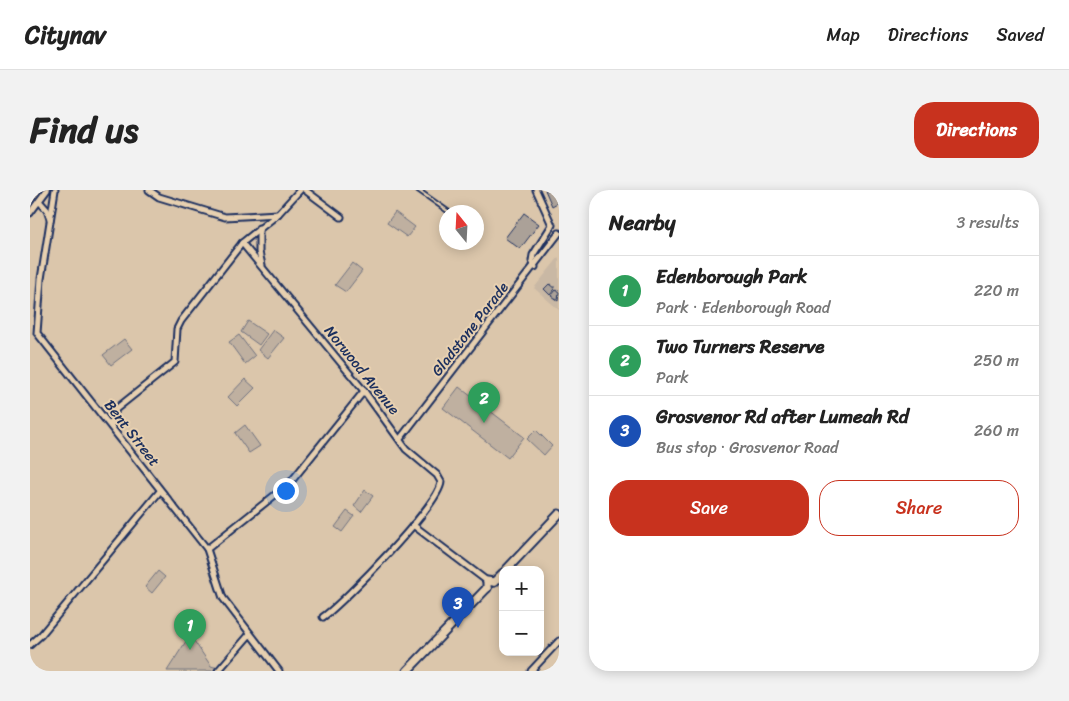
<!DOCTYPE html>
<html lang="en">
<head>
<meta charset="utf-8">
<style>
	:root { --surface:#fff; --page:#f2f2f2; --text:#222; --muted:#767676; --line:#e0e0e0; --accent:#c8321e }
	body { margin:0; font-family:Sriracha,sans-serif; background:var(--page); color:var(--text) }
	.controls { position:absolute; right:15px; bottom:15px; display:grid; overflow:hidden; border-radius:10px; box-shadow:0 2px 12px #0003 }
	.controls button { width:45px; height:45px; display:grid; place-items:center; padding:0; border:0; border-bottom:1px solid var(--line); background:var(--surface); color:var(--text); font:25px sans-serif }
	.compass { position:absolute; left:409px; top:15px; width:45px; height:45px; border-radius:50%; background:var(--surface); box-shadow:0 2px 12px #0003; rotate:342deg }
	.you { position:absolute; left:255px; top:300px; width:18px; height:18px; margin:-12px; border:4px solid #fff; border-radius:50%; background:#1a73e8; box-shadow:0 0 0 8px #1a73e833 }
	.badge { display:grid; place-items:center; width:32px; height:32px; border-radius:50%; background:var(--accent); color:#fff; font-size:16px; font-weight:700 }
	.pin { position:absolute; translate:-50% -41px; filter:drop-shadow(0 1px 2px #0008) }
	.pin::after { content:''; position:absolute; top:26px; width:18px; height:15px; background:inherit; clip-path:polygon(0 0,100% 0,50% 100%) }
	.list { margin:0; padding:0; list-style:none }
	h2 { display:flex; justify-content:space-between; align-items:center; height:65px; margin:0; padding:0 20px; font-size:21px }
	h2 small { font-size:16px; font-weight:400; color:var(--muted) }
	.list li { display:grid; grid-template-columns:32px 1fr auto; gap:15px; align-items:center; box-sizing:border-box; height:70px; padding:0 20px; border-top:1px solid var(--line) }
	.list b { display:block; font-size:19px; white-space:nowrap }
	.list p { margin:0; font-size:16px; white-space:nowrap; color:var(--muted) }
	.list em { font-size:16px; font-style:normal; color:var(--muted) }
	.actions { display:flex; gap:10px; padding:15px 20px }
	.actions a { flex:1; padding:11px 0; border:1px solid var(--accent); border-radius:20px; text-align:center; font-size:18px; color:var(--accent) }
	.actions .main { background:var(--accent); color:#fff }
	.map { position:relative; flex:none; width:529px; height:481px; overflow:hidden; border-radius:20px }
	header { display:flex; align-items:center; gap:30px; box-sizing:border-box; height:70px; padding:0 25px; background:var(--surface); border-bottom:1px solid var(--line) }
	header strong { font-size:24px }
	nav { display:flex; gap:28px; margin-inline-start:auto; font-size:18px }
	.intro { display:flex; align-items:center; justify-content:space-between; box-sizing:border-box; height:120px; padding:0 30px }
	h1 { margin:0; font-size:35px }
	.button { padding:12px 22px; border-radius:20px; background:var(--accent); color:#fff; font-size:18px; font-weight:700 }
	main { display:flex; gap:30px; padding:0 30px }
	aside { flex:1; background:var(--surface); border-radius:20px; box-shadow:0 2px 12px #0003 }
	.map>svg:first-child { display:block }
	.built { fill:#c9b8a4 }
	.green { fill:#bfb0a0; stroke:#6d707f }
	.building { fill:#aba198; stroke:#1b2f5e }
	.lines { fill:none; stroke-linecap:round; stroke-linejoin:round }
	.lane-casing { stroke:#1b2f5e; stroke-width:6 }
	.street-casing { stroke:#1b2f5e; stroke-width:9 }
	.secondary-casing { stroke:#1b2f5e; stroke-width:11 }
	.path { stroke:#1b2f5e; stroke-width:1; stroke-dasharray:1 4; stroke-linecap:butt }
	.lane { stroke:#e7d0b0; stroke-width:2.5 }
	.street { stroke:#e7d0b0; stroke-width:5 }
	.secondary { stroke:#e7d0b0; stroke-width:7 }
	.labels { text-anchor:middle; dominant-baseline:central; stroke-width:4; stroke-linejoin:round; paint-order:stroke }
	.street-label { font-size:15px; fill:#1b2f5e; stroke:#e7d0b0 }
</style>
</head>
<body>
<header>
<strong>Citynav</strong>
<nav><a>Map</a><a>Directions</a><a>Saved</a></nav>
</header>
<div class="intro"><h1>Find us</h1><a class="button">Directions</a></div>
<main>
<div class="map">
<svg width="529" height="481" viewBox="0 0 529 481">
	<rect width="100%" height="100%" fill="#dbc6ab"/>
	<filter id="ink" filterUnits="userSpaceOnUse"><feTurbulence type="fractalNoise" baseFrequency=".02" numOctaves="2"/><feDisplacementMap in="SourceGraphic" scale="10" xChannelSelector="R" yChannelSelector="G"/><feConvolveMatrix kernelMatrix="1 2 1 2 8 2 1 2 1" color-interpolation-filters="sRGB"/></filter>
	<g filter="url(#ink)">
		<path class="built" d="M 529,67 L 529,120 L 504,98 Z"/>
		<g class="green">
			<path d="M 365,22 L 385,37 L 377,47 L 357,33 Z"/>
			<path d="M 322,73 L 332,81 L 316,102 L 305,95 Z"/>
			<path d="M 218,131 L 237,144 L 229,155 L 211,142 Z"/>
			<path d="M 243,140 L 254,148 L 238,168 L 228,160 Z"/>
			<path d="M 209,145 L 225,166 L 215,174 L 199,152 Z"/>
			<path d="M 94,149 L 102,159 L 81,175 L 73,165 Z"/>
			<path d="M 215,189 L 225,198 L 207,216 L 198,207 Z"/>
			<path d="M 429,197 L 494,247 L 478,268 L 413,218 Z"/>
			<path d="M 215,235 L 230,256 L 219,263 L 205,243 Z"/>
			<path d="M 506,240 L 522,256 L 514,265 L 497,249 Z"/>
			<path d="M 335,300 L 343,306 L 331,322 L 324,316 Z"/>
			<path d="M 317,321 L 324,326 L 312,342 L 305,337 Z"/>
			<path d="M 128,381 L 135,387 L 122,403 L 115,397 Z"/>
			<path d="M 160,445 L 181,476 L 198,481 L 137,481 Z"/>
		</g>
		<g class="building">
			<path d="M 515,0 L 529,0 L 529,12 L 522,16 Z"/>
			<path d="M 494,23 L 509,34 L 490,59 L 475,48 Z"/>
			<path d="M 519,94 L 525,99 L 520,105 L 514,99 Z"/>
			<path d="M 526,100 L 529,102 L 528,111 L 521,106 Z"/>
		</g>
		<g class="lines">
			<g class="lane-casing">
				<path id="lane" d="M 388,0 L 419,22"/>
			</g>
			<g class="street-casing">
				<g id="street">
					<path d="M 25,0 L 11,89 L 7,143 L 177,359 L 193,408 L 249,481"/>
					<path d="M 119,0 L 129,7 L 195,27 L 248,24"/>
					<path d="M 275,0 L 311,27"/>
					<path d="M 9,11 L 17,20 L 20,29"/>
					<path d="M 0,23 L 17,0"/>
					<path d="M 229,38 L 229,62 L 232,75"/>
					<path d="M 212,53 L 334,201 L 376,259 L 407,285 L 411,292 C 410,314 314,412 293,427"/>
					<path d="M 505,77 L 502,71 L 503,65 L 522,35 L 506,0"/>
					<path d="M 81,236 L 86,219 L 145,172 L 147,139 L 151,131 L 212,53 L 248,24 L 270,0"/>
					<path d="M 370,249 L 529,43"/>
					<path d="M 383,335 L 457,391"/>
					<path d="M 177,359 L 260,293 L 334,201"/>
					<path d="M 0,455 L 11,445 L 130,301"/>
					<path d="M 188,481 L 220,444"/>
					<path d="M 501,481 L 529,451"/>
				</g>
			</g>
			<g class="secondary-casing">
				<g id="secondary">
					<path d="M 476,380 L 529,324"/>
					<path d="M 464,392 L 473,383"/>
					<path d="M 457,398 L 457,391 L 464,392"/>
					<path d="M 377,481 L 457,398"/>
				</g>
			</g>
			<path class="path" d="M 520,94 L 529,100"/>
			<use href="#lane" class="lane"/>
			<use href="#street" class="street"/>
			<use href="#secondary" class="secondary"/>
		</g>
	</g>
	<g class="labels">
		<g class="street-label">
			<text transform="translate(440 139) rotate(-52)">Gladstone Parade</text>
			<text transform="translate(332 180) rotate(51)">Norwood Avenue</text>
			<text transform="translate(102 243) rotate(52)">Bent Street</text>
		</g>
	</g>
</svg>
<div class="controls">
<button>+</button>
<button>−</button>
</div>
<svg class="compass" viewBox="-18 -18 36 36"><path d="M0-13l5 13h-10z" fill="#e53935"/><path d="M0 13l5-13h-10z" fill="#767676"/></svg>
<div class="you"></div>
<div class="pin badge" style="left:160px;top:460px;background:#2e9e5b">1</div>
<div class="pin badge" style="left:454px;top:233px;background:#2e9e5b">2</div>
<div class="pin badge" style="left:428px;top:438px;background:#1a4fb4">3</div>
</div>
<aside>
<h2>Nearby<small>3 results</small></h2>
<ul class="list">
<li><span class="badge" style="background:#2e9e5b">1</span><div><b>Edenborough Park</b><p>Park · Edenborough Road</p></div><em>220 m</em></li>
<li><span class="badge" style="background:#2e9e5b">2</span><div><b>Two Turners Reserve</b><p>Park</p></div><em>250 m</em></li>
<li><span class="badge" style="background:#1a4fb4">3</span><div><b>Grosvenor Rd after Lumeah Rd</b><p>Bus stop · Grosvenor Road</p></div><em>260 m</em></li>
</ul>
<div class="actions"><a class="main">Save</a><a>Share</a></div>
</aside>
</main>
</body>
</html>
